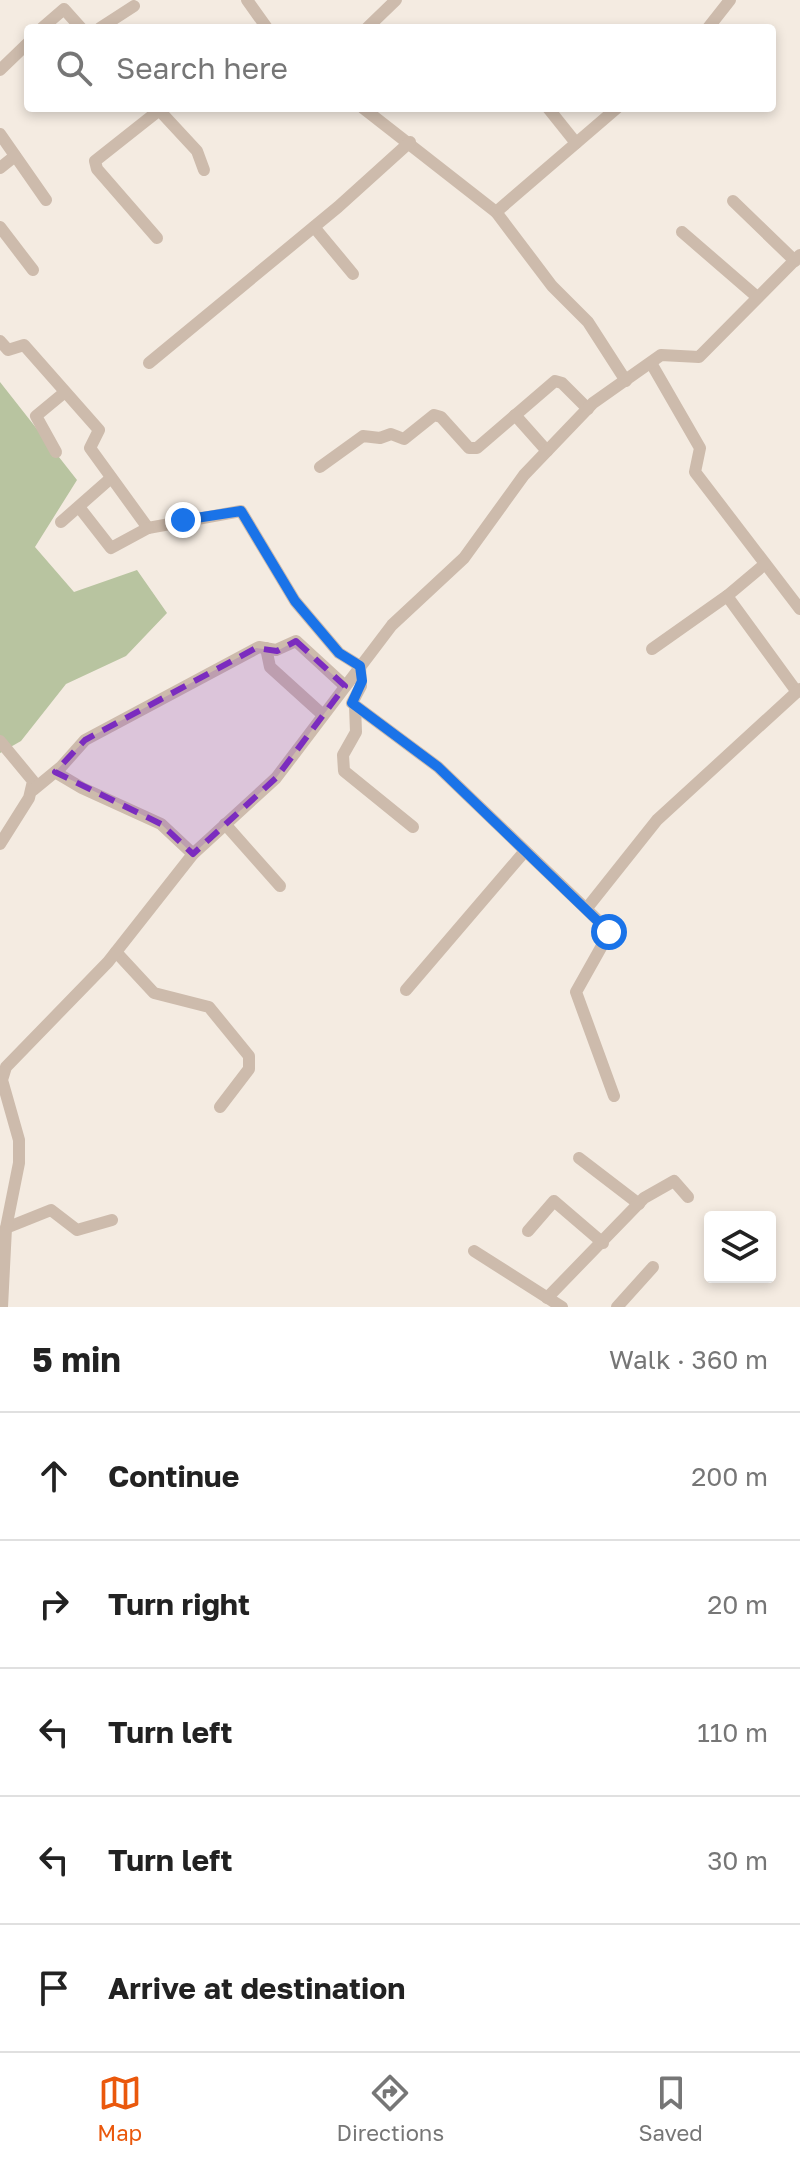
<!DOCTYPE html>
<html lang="en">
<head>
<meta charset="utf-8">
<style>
	:root { --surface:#fff; --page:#f6f6f6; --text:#222; --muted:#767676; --line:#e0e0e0; --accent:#ea580c }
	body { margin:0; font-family:"Golos Text",sans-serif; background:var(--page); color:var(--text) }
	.controls { position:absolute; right:24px; bottom:24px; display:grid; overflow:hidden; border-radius:8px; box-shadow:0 4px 12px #0003 }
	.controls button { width:72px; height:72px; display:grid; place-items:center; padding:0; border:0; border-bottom:2px solid var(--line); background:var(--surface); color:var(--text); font:40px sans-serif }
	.stop { position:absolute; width:24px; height:24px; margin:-18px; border:6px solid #1a73e8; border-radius:50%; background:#fff }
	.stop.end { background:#1a73e8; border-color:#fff; box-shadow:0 2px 8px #0008 }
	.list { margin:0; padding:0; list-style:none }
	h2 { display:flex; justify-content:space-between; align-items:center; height:104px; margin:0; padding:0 32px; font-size:34px }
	h2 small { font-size:26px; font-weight:400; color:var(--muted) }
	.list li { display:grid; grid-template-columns:52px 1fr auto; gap:24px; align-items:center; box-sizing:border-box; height:128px; padding:0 32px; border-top:2px solid var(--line) }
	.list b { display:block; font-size:30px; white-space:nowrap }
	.list em { font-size:26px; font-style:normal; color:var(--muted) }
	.icon { flex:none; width:44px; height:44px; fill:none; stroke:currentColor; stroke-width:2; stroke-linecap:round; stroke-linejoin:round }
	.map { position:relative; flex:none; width:800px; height:1307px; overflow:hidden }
	.search { position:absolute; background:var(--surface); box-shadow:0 4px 12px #0003; left:24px; right:24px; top:24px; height:88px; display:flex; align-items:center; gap:20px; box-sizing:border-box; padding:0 28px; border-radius:8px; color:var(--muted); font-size:30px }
	.sheet { height:744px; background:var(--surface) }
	nav { display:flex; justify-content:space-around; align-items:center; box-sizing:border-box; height:112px; border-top:2px solid var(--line); background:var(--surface); font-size:22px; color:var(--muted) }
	nav a { display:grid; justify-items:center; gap:4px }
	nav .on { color:var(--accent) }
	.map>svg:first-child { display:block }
	.green { fill:#b8c4a0 }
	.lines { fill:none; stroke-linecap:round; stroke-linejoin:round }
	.minor { stroke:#cdbbac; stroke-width:12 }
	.route { stroke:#1a73e8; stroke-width:10 }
	.marked { fill:#7b2cbf; fill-opacity:0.2; stroke:#7b2cbf; stroke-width:6; stroke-dasharray:16 10; stroke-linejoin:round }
</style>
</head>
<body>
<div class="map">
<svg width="800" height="1307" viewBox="0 0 800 1307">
	<rect width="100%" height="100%" fill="#f4ebe1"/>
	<path class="green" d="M 0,382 L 77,480 L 35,547 L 74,592 L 137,570 L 167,613 L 126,656 L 66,684 L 21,741 L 0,753 Z"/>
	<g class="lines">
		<g class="minor">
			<path d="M 247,0 L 267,28"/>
			<path d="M 42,28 L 64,9 L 81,28"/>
			<path d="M 100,28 L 134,6"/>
			<path d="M 367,28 L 396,0"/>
			<path d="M 708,28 L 730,0"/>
			<path d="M 0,70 L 28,43"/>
			<path d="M 363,108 L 496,212 L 552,286 L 588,322 L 626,381"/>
			<path d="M 548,108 L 576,143"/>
			<path d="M 159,110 L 197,151 L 204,170"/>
			<path d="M 0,134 L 46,200"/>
			<path d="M 0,168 L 15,156"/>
			<path d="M 733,201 L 795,261"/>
			<path d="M 496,212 L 617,108"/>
			<path d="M 0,227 L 33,270"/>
			<path d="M 314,227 L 353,274"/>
			<path d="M 682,232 L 756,296"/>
			<path d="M 157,238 L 97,169 L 95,161 L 162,108"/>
			<path d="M 0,341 L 8,350 L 24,345 L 99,430 L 90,448 L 148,528 L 241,511 L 295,601 L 339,653 L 360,666 L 361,686 L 352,703 L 438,767 L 607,929 L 608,935 L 576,992 L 614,1096"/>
			<path d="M 149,363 L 338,207 L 410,142"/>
			<path d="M 651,363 L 700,448 L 695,472 L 800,609"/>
			<path d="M 515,415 L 547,451"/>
			<path d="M 56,452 L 36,416 L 65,392"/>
			<path d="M 320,467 L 363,436 L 380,438 L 391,434 L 404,439 L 434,415 L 441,417 L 469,448 L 477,448 L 555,381 L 562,383 L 588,409"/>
			<path d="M 79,507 L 111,548 L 148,528"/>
			<path d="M 61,522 L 111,478"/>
			<path d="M 765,564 L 727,596 L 797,692"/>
			<path d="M 266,648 L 270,667 L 323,715"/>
			<path d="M 652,649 L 727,596"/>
			<path d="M 355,706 L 356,732 L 343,755 L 344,771 L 413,827"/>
			<path d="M 0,741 L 33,781 L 29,798 L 0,844"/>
			<path d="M 55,772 L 82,788 L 161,824 L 193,854"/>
			<path d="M 33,790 L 61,767 L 85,740 L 259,647 L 276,650 L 296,641 L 345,686"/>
			<path d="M 225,824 L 280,886"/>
			<path d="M 587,908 L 657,820 L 800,689"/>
			<path d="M 116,952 L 154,993 L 209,1007 L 249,1056 L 249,1069 L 220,1107"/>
			<path d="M 406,990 L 525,851"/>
			<path d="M 579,1158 L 639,1204"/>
			<path d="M 6,1228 L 51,1210 L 77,1230 L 112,1220"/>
			<path d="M 528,1231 L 554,1201 L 603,1243"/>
			<path d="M 474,1251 L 562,1307"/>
			<path d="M 547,1298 L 644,1198 L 674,1181 L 688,1197"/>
			<path d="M 2,1307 L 6,1228 L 19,1163 L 19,1140 L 2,1080 L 6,1067 L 108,962 L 193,854 L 276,778 L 392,625 L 464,558 L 524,475 L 593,403 L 661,355 L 699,357 L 800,255"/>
			<path d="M 617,1307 L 653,1267"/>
		</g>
	</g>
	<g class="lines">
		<path class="route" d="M 183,520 L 241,511 L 295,601 L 339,653 L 360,666 L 362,681 L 352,703 L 438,767 L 609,932"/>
	</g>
	<path class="marked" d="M 296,641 L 345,686 L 276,778 L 193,854 L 161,824 L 55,772 L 85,740 L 256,648 L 277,651 Z"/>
</svg>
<div class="controls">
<button><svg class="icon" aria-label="layers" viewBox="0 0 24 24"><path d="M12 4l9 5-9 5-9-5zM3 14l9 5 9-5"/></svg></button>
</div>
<div class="stop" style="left:609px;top:932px"></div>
<div class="stop end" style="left:183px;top:520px"></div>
<div class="search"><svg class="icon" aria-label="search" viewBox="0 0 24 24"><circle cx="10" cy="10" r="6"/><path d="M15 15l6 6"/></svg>Search here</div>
</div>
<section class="sheet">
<h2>5 min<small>Walk · 360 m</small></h2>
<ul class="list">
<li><svg class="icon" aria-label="ahead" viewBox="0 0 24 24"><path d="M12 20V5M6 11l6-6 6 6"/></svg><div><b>Continue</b></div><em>200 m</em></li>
<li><svg class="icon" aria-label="right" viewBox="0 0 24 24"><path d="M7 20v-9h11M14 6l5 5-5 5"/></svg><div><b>Turn right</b></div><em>20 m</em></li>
<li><svg class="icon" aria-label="left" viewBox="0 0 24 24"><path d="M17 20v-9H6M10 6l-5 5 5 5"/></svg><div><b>Turn left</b></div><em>110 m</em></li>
<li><svg class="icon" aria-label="left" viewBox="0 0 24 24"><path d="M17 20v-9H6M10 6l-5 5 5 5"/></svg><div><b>Turn left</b></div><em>30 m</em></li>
<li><svg class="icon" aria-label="arrive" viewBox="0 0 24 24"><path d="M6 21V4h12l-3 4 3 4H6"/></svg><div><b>Arrive at destination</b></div></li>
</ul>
</section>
<nav>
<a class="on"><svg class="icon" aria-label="map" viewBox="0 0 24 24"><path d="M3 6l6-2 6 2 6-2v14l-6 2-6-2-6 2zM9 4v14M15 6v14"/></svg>Map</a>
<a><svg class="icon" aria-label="directions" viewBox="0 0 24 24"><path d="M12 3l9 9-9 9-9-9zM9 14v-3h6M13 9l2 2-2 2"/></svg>Directions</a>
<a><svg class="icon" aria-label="saved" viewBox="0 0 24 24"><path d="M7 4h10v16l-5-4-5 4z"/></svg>Saved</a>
</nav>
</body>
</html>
